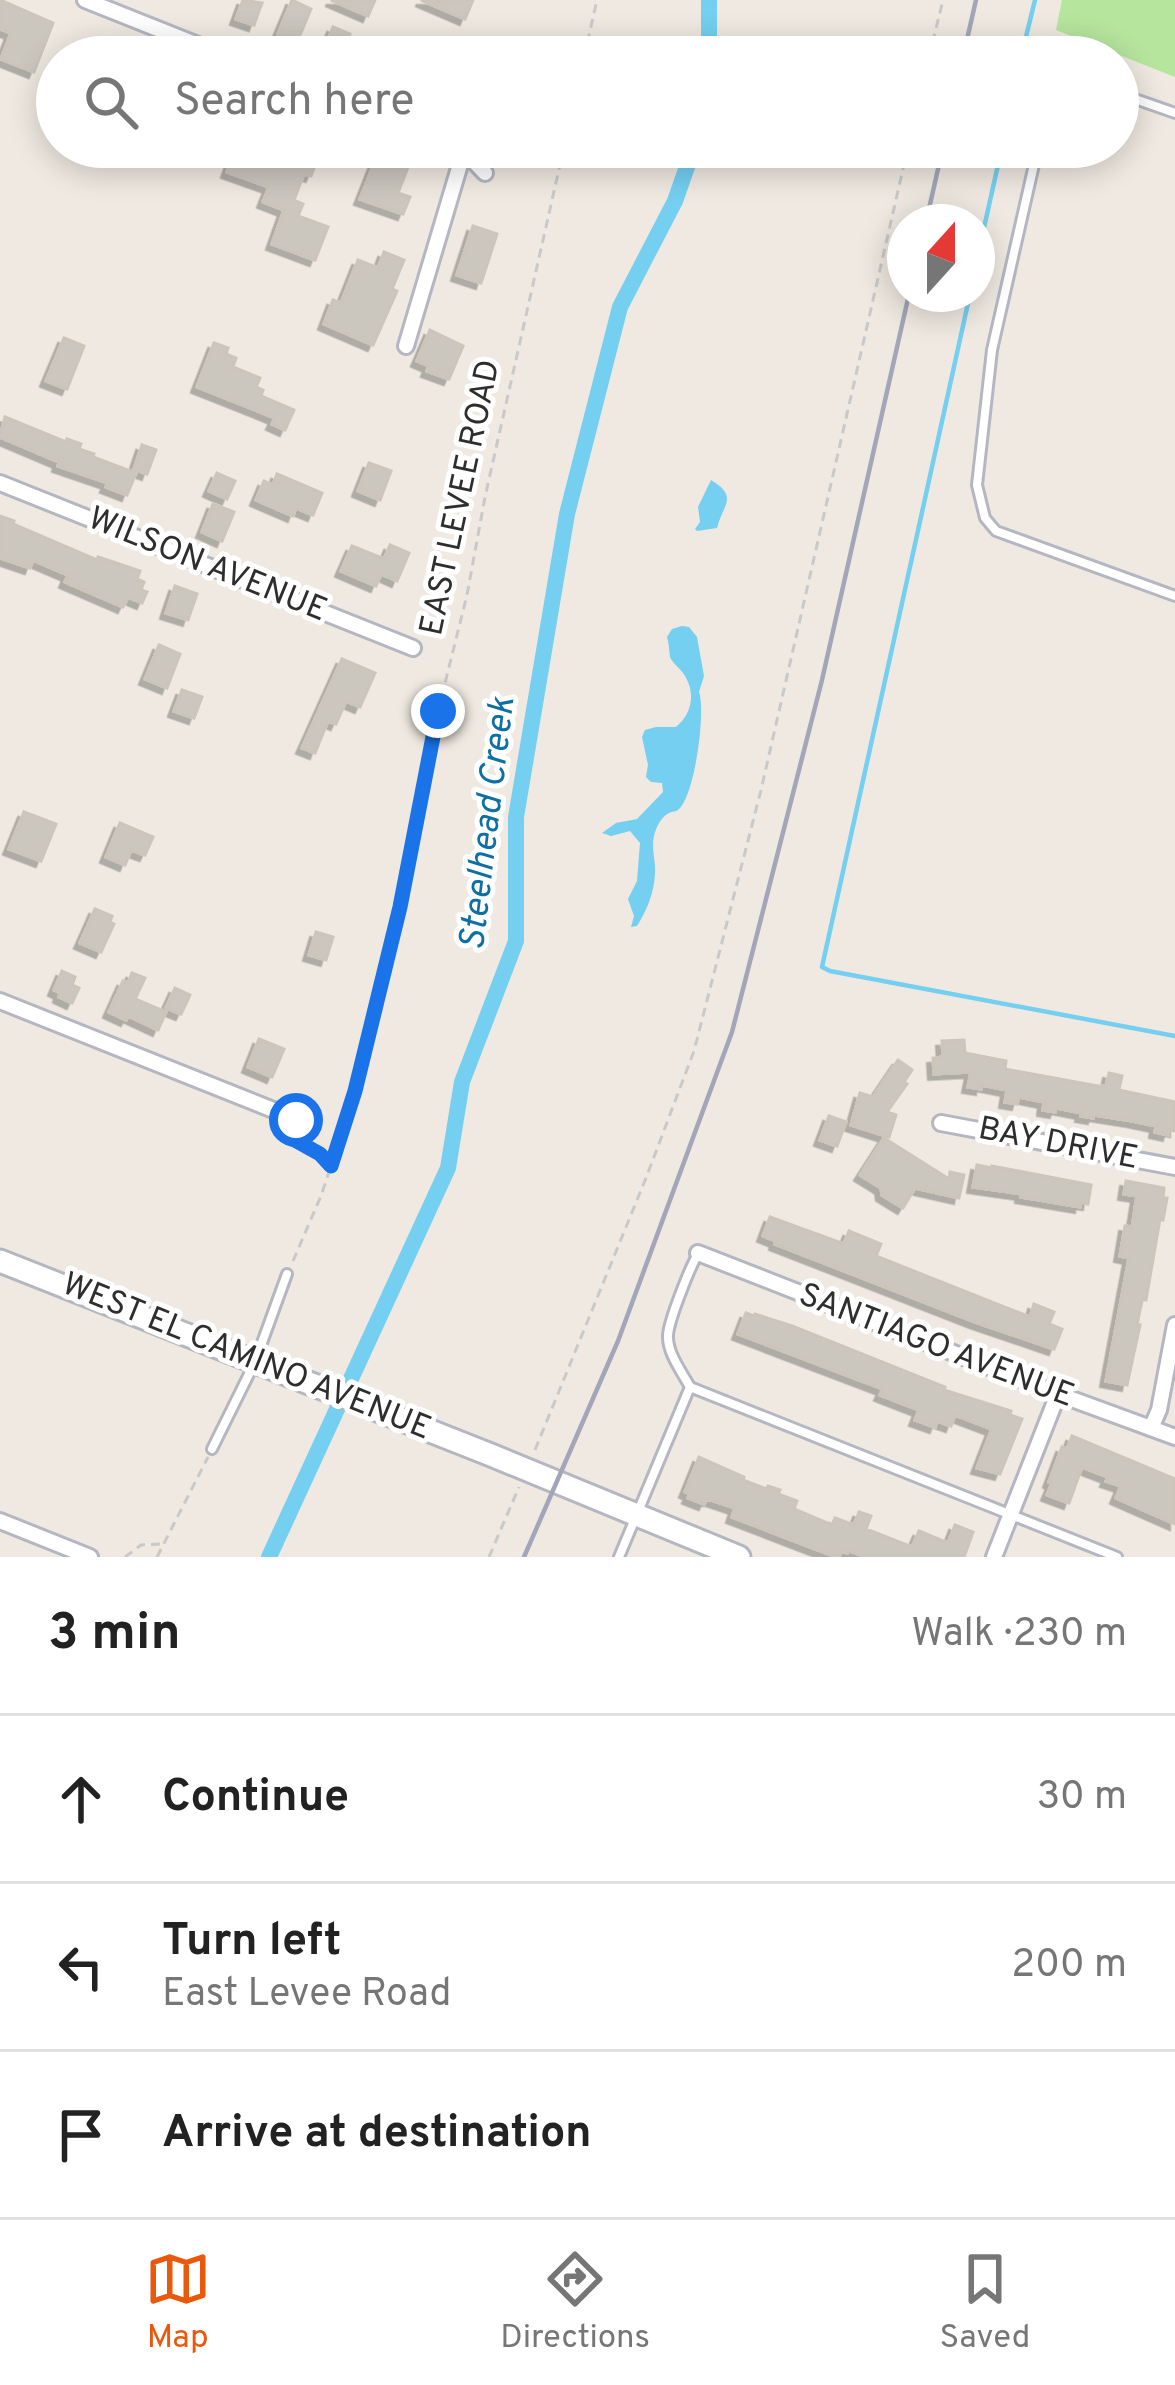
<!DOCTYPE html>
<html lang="en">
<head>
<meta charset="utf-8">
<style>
	:root { --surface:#fff; --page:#f6f6f6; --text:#222; --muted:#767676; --line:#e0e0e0; --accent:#ea580c }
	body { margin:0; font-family:Overpass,sans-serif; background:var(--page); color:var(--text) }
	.compass { position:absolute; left:887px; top:204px; width:108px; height:108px; border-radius:50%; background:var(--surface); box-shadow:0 6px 30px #0003; rotate:21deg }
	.stop { position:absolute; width:36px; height:36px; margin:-27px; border:9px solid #1a73e8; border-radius:50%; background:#fff }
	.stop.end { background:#1a73e8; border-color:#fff; box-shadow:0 3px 12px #0008 }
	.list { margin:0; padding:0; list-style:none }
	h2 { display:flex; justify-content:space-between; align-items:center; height:156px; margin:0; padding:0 48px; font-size:51px }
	h2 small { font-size:39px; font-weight:400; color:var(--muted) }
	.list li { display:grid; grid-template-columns:78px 1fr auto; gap:36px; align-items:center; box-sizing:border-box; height:168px; padding:0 48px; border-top:3px solid var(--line) }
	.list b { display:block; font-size:45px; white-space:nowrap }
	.list p { margin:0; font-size:39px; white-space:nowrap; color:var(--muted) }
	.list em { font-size:39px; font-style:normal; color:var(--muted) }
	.icon { flex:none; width:66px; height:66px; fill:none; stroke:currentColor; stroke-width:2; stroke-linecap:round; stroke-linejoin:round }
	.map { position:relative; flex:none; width:1175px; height:1557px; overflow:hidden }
	.search { position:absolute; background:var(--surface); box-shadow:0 6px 30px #0003; left:36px; right:36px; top:36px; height:132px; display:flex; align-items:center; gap:30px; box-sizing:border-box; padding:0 42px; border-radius:66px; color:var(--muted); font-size:45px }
	.sheet { height:660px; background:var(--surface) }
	nav { display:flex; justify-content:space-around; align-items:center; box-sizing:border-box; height:168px; border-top:3px solid var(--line); background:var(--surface); font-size:33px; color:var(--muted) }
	nav a { display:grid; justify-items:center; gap:6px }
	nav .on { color:var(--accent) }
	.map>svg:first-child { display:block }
	.green { fill:#b6e59e }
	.water { fill:#75cff0 }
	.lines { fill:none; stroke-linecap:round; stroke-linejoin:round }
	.stream { stroke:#75cff0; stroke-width:4.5 }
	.canal { stroke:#75cff0; stroke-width:16 }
	.building { fill:#cbc7bf; stroke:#cbc5ba; stroke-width:3; filter:url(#shadow) }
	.service-casing { stroke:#b4b7c1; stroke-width:14 }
	.minor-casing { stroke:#b4b7c1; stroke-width:20 }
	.secondary-casing { stroke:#b4b7c1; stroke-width:27 }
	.path { stroke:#c9c9c9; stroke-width:3; stroke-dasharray:9 6; stroke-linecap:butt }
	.service { stroke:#fff; stroke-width:8 }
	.minor { stroke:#fff; stroke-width:14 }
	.secondary { stroke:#fff; stroke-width:21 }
	.rail { stroke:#a3a6b8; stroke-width:4.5 }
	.route { stroke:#1a73e8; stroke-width:15 }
	.labels { text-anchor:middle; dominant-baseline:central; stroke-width:10; stroke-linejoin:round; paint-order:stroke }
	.street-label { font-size:33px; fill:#2e2e2e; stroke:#fff }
	.water-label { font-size:36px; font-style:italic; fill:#0d6fa3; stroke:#fff }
</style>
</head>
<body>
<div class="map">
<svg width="1175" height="1557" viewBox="0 0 1175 1557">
	<defs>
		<filter id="shadow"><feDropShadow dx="-5.5" dy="5.5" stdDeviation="0" flood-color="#0004"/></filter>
	</defs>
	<rect width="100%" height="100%" fill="#efe9e1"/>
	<path class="green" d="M 1062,0 L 1175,0 L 1175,77 L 1056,30 Z"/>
	<g class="water">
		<path d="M 711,480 C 739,497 723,504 717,528 L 697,531 L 695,529 L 700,522 L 698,507 Z"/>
		<path d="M 682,626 L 689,627 L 697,637 L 704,676 L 699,692 C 706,710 695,797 678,810 C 676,812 672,811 669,813 C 661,817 656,827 654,836 C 651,849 656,861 655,874 C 654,893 647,910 637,926 L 631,927 L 634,916 L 628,899 L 637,881 L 640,843 L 630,831 L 611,836 L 602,833 L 616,823 L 637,819 L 663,792 L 662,783 L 651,782 L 646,777 L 648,765 L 642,737 L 645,730 L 656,727 L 676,727 C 693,713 696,691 683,673 C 679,668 672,662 670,657 C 669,650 669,643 667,637 L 672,629 Z"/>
	</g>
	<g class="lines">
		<g class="stream">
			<path d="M 1021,57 L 1035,0"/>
			<path d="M 977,259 L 1002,147"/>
			<path d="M 970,294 L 822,967 L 830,971 L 1175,1036"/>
		</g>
		<g class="canal">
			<path d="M 709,0 L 709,57"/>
			<path d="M 269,1557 L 448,1168 L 462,1082 L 516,941 L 516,817 L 567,514 L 620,307 L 675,201 L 694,147"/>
		</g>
	</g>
	<g class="building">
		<path d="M 0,0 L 53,23 L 34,72 L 1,59 L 11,33 L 0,29 Z"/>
		<path d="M 243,0 L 262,3 L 254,25 L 236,19 Z"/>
		<path d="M 292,0 L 311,9 L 297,42 L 278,34 Z"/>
		<path d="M 331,0 L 375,0 L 368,16 Z"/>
		<path d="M 421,0 L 473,0 L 465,19 Z"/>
		<path d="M 333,27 L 350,34 L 340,57 L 323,52 Z"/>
		<path d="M 441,43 L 474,57 L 435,57 Z"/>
		<path d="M 236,147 L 248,147 L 282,159 L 287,147 L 316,147 L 314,154 L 319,155 L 311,176 L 304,174 L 294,200 L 303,204 L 298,216 L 328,227 L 315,260 L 272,244 L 284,210 L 263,202 L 269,187 L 227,172 Z"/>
		<path d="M 379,151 L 410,162 L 398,193 L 410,197 L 403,214 L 360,199 Z"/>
		<path d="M 473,226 L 497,234 L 481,283 L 457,275 Z"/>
		<path d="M 384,252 L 404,260 L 392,289 L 397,291 L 373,345 L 324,324 L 333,300 L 341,303 L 358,260 L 378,268 Z"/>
		<path d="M 430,330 L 463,346 L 449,379 L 427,371 L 429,366 L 417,361 Z"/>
		<path d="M 64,338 L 84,346 L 67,389 L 46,381 Z"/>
		<path d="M 214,343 L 228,348 L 226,354 L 236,358 L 233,367 L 260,378 L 256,387 L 263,390 L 261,396 L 294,410 L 285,430 L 272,424 L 275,418 L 197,387 Z"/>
		<path d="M 5,417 L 66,442 L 67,439 L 81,444 L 79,449 L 94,454 L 93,457 L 136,473 L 127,495 L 106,487 L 108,483 L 58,466 L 59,462 L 0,437 Z"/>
		<path d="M 142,445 L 156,450 L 147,474 L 134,469 Z"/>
		<path d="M 369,463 L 391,471 L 380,500 L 358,491 Z"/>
		<path d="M 217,473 L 235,481 L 227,499 L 209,491 Z"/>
		<path d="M 277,474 L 322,493 L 313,515 L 296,508 L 293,516 L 256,500 L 264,481 L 273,485 Z"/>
		<path d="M 213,504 L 234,512 L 222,541 L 202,532 Z"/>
		<path d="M 0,516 L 14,521 L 13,524 L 97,560 L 98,557 L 140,571 L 137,579 L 144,582 L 141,590 L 147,592 L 142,603 L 128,597 L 123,607 L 65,582 L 68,575 L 33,560 L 30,568 L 0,558 Z"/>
		<path d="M 390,545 L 409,553 L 397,581 L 381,574 L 376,586 L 341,571 L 352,546 L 384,559 Z"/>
		<path d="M 175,586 L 197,594 L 188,620 L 166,613 Z"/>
		<path d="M 159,645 L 180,654 L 167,688 L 145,679 Z"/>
		<path d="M 342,659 L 375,673 L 360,707 L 346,701 L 336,724 L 328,721 L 315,753 L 302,748 Z"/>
		<path d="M 182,690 L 202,697 L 194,718 L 174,711 Z"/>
		<path d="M 24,812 L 56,824 L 41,861 L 9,849 Z"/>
		<path d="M 120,823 L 153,837 L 145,855 L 131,850 L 125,865 L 106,857 Z"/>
		<path d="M 95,909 L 112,916 L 110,922 L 114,924 L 101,952 L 80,943 Z"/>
		<path d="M 316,932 L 333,937 L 326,960 L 309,955 Z"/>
		<path d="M 62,971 L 75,977 L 72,985 L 79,988 L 72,1003 L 59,997 L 60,993 L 54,990 Z"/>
		<path d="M 132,973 L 145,978 L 135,999 L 166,1012 L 158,1030 L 128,1016 L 126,1020 L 109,1012 L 123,981 L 128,983 Z"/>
		<path d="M 175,988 L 190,995 L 181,1014 L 166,1008 Z"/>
		<path d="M 259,1039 L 284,1049 L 272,1077 L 248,1067 Z"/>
		<path d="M 964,1040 L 965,1053 L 1006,1061 L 1005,1069 L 1098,1086 L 1106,1086 L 1109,1073 L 1122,1076 L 1119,1090 L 1175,1102 L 1175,1131 L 1169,1130 L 1168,1135 L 1155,1132 L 1156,1126 L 1132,1121 L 1094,1115 L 1093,1118 L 1081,1116 L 1082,1113 L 1056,1108 L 1055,1112 L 1043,1110 L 1044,1102 L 1019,1097 L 1017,1104 L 1005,1102 L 1007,1090 L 981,1085 L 981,1089 L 968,1087 L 971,1072 L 934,1074 L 933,1058 L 943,1057 L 942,1041 Z"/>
		<path d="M 898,1060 L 912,1070 L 904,1082 L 907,1084 L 887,1112 L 896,1115 L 889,1137 L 851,1125 L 860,1093 L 873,1097 Z"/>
		<path d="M 829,1116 L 846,1122 L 837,1146 L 820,1140 Z"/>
		<path d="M 884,1138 L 949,1179 L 950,1172 L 964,1175 L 959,1198 L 915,1188 L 903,1208 L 882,1195 L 881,1188 L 860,1175 Z"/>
		<path d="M 977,1165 L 992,1168 L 992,1166 L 1091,1185 L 1088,1204 L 1080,1203 L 1080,1207 L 1021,1197 L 1022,1194 L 973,1187 Z"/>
		<path d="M 1126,1181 L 1164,1188 L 1163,1198 L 1167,1198 L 1163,1220 L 1160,1219 L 1146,1300 L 1142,1300 L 1137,1325 L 1140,1325 L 1127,1385 L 1106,1381 L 1129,1258 L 1120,1256 L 1125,1226 L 1132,1227 L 1137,1196 L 1124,1194 Z"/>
		<path d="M 770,1217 L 844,1244 L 849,1231 L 881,1244 L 876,1256 L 1030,1317 L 1034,1304 L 1054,1312 L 1049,1324 L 1062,1329 L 1054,1349 L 975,1322 L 775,1244 L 776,1241 L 763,1236 Z"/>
		<path d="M 746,1313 L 754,1316 L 755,1314 L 792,1326 L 945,1387 L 944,1390 L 1011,1411 L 1010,1415 L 1022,1419 L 1000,1474 L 977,1468 L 992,1429 L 955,1415 L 951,1426 L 937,1421 L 935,1427 L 915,1420 L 919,1410 L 880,1395 L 883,1389 L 738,1334 Z"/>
		<path d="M 1072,1436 L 1175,1479 L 1175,1524 L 1116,1498 L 1121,1486 L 1106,1481 L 1108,1477 L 1082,1467 L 1069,1503 L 1047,1495 L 1052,1483 L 1049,1482 L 1062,1447 L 1067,1449 Z"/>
		<path d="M 699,1457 L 744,1477 L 743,1480 L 766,1489 L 768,1486 L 780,1490 L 778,1494 L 797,1501 L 794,1509 L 832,1525 L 835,1518 L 854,1525 L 859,1512 L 871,1516 L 866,1529 L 912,1547 L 919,1531 L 948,1543 L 955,1525 L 973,1532 L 964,1557 L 865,1557 L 848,1550 L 847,1553 L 841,1551 L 839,1557 L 836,1557 L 732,1517 L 735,1508 L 711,1500 L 706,1500 L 704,1504 L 688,1498 L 690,1494 L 685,1492 Z"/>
	</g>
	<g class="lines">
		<g class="service-casing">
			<g id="service">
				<path d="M 1118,93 L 1175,113"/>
				<path d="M 1038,147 L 992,350 L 977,485 L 985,518 L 996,531 L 1175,596"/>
				<path d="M 690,1387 L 1117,1557"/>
				<path d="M 212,1449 L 255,1362 L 287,1274"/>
				<path d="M 619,1557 L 690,1387 C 682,1372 667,1353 668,1335 C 669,1320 690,1267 698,1254"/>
			</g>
		</g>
		<g class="minor-casing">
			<g id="minor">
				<path d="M 85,0 L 228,57"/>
				<path d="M 453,147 L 464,151 L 485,173"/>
				<path d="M 406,346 L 464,151"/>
				<path d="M 0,483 L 413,648"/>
				<path d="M 0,1001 L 296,1119"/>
				<path d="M 941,1123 L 1175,1167"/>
				<path d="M 698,1253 L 1058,1394 L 1175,1437"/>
				<path d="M 1151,1428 L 1159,1410 L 1175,1325"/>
				<path d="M 0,1521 L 90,1557"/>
				<path d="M 994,1557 L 1058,1394"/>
			</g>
		</g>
		<g class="secondary-casing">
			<path id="secondary" d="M 0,1261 L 491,1455 L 739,1557"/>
		</g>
		<g class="path">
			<path d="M 584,57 L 597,0"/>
			<path d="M 929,57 L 943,0"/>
			<path d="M 294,1134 L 293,1139 L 320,1154 L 330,1164"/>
			<path d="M 293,1261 L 321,1196 L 344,1127 L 401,907 L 438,711 L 467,595 L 485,497 L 564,147"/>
			<path d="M 535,1450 L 646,1178 L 694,1051 L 761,790 L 908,147"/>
			<path d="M 125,1557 L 141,1545 L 161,1544"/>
			<path d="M 157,1557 L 208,1457"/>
			<path d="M 489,1557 L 519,1487"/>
		</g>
		<use href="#service" class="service"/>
		<use href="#minor" class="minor"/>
		<use href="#secondary" class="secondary"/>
		<g class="rail">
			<path d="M 963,57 L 976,0"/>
			<path d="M 926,222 L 943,147"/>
			<path d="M 524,1557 L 618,1341 L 732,1032 L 822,680 L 909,294"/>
		</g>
	</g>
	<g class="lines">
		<path class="route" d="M 296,1120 L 293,1139 L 320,1154 L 331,1166 L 355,1091 L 400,907 L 438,711"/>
	</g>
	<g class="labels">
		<g class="street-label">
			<text transform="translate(462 498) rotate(-78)">EAST LEVEE ROAD</text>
			<text transform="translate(207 566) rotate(22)">WILSON AVENUE</text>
			<text transform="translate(1058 1145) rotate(11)">BAY DRIVE</text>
			<text transform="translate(936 1347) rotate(21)">SANTIAGO AVENUE</text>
			<text transform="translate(246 1358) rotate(22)">WEST EL CAMINO AVENUE</text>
		</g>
		<g class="water-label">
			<text transform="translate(489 824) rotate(-83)">Steelhead Creek</text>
		</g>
	</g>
</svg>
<svg class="compass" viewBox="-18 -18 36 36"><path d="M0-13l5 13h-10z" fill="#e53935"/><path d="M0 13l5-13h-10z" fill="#767676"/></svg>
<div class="stop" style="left:296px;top:1120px"></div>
<div class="stop end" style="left:438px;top:711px"></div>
<div class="search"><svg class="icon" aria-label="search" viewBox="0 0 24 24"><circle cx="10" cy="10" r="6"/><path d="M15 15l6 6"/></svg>Search here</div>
</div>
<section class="sheet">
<h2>3 min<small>Walk · 230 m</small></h2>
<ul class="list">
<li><svg class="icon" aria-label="ahead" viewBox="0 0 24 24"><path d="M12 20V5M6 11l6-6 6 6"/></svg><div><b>Continue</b></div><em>30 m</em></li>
<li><svg class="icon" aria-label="left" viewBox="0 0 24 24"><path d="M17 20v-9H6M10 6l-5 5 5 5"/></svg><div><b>Turn left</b><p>East Levee Road</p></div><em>200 m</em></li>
<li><svg class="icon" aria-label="arrive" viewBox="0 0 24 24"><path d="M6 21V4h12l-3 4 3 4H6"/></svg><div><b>Arrive at destination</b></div></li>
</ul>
</section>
<nav>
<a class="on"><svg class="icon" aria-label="map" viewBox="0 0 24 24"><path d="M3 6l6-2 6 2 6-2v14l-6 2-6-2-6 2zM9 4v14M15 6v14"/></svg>Map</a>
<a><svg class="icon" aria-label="directions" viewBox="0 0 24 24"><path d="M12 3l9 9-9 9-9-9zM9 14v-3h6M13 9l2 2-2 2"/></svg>Directions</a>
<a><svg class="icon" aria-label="saved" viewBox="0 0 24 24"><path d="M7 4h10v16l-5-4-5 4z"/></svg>Saved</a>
</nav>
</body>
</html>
